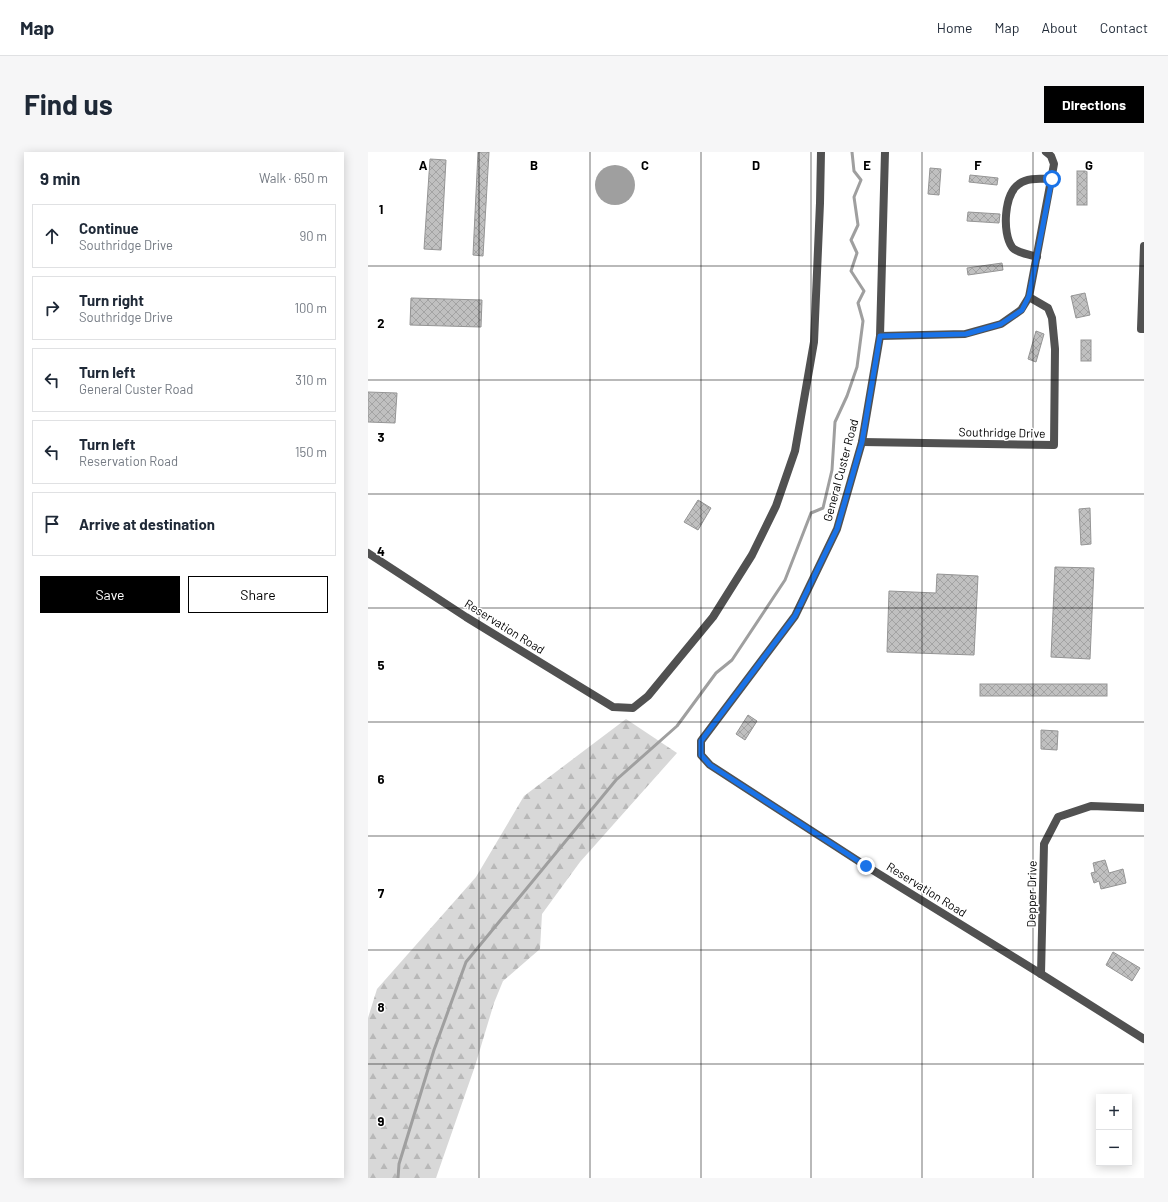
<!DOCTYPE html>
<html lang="en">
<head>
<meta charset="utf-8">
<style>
	:root { --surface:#fff; --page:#f6f6f7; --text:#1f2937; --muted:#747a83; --line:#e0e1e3; --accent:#000 }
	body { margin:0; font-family:Barlow,sans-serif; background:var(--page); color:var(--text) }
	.controls { position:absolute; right:12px; bottom:12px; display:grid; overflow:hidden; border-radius:0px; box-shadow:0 2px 10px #0003 }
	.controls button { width:36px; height:36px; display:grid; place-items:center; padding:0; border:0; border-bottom:1px solid var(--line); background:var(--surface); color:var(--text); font:20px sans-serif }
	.stop { position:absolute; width:12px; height:12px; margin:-9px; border:3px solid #1a73e8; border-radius:50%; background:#fff }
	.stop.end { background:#1a73e8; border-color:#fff; box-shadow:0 1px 4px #0008 }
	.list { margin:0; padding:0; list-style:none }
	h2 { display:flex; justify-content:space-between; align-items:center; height:52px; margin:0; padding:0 16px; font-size:17px }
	h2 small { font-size:13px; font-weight:400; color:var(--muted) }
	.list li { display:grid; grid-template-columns:26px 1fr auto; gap:12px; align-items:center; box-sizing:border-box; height:64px; margin:0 8px 8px; padding:0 8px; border:1px solid var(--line); border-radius:0px }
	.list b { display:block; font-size:15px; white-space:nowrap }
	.list p { margin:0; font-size:13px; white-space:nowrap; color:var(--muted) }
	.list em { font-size:13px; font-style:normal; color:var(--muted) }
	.actions { display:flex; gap:8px; padding:12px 16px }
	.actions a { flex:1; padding:9px 0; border:1px solid var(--accent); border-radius:0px; text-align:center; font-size:14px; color:var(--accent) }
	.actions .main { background:var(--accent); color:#fff }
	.icon { flex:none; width:22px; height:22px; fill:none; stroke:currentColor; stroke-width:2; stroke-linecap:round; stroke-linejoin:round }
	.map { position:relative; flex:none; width:776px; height:1026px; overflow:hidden; border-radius:0px }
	header { display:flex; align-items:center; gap:24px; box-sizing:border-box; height:56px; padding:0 20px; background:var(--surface); border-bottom:1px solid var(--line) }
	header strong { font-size:19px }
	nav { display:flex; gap:22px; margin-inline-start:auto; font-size:14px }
	.intro { display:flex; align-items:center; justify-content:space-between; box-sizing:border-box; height:96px; padding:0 24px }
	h1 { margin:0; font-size:28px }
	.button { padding:10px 18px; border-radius:0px; background:var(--accent); color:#fff; font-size:14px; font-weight:700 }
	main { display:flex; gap:24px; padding:0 24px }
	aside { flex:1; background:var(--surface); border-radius:0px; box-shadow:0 2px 10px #0003 }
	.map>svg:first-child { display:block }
	.forest { fill:url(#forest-firs) }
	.water { fill:#9f9f9f }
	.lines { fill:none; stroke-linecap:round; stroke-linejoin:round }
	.stream { stroke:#9f9f9f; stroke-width:3 }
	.building { fill:url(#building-cross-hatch); stroke:#959595 }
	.street { stroke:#515151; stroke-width:8 }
	.route { stroke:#1a73e8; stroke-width:5 }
	.grid { fill:none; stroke:#000; stroke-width:1; stroke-opacity:0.55 }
	.labels { text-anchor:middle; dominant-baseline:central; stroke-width:3; stroke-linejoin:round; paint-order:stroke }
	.street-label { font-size:12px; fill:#000; stroke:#fff }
	.grid-label { font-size:13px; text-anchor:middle; font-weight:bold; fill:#000; stroke:#fff; stroke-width:3; stroke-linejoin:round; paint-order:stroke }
</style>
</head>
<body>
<header>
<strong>Map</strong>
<nav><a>Home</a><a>Map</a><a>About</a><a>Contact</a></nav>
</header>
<div class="intro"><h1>Find us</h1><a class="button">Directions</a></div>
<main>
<aside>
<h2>9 min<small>Walk · 650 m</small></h2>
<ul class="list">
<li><svg class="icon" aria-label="ahead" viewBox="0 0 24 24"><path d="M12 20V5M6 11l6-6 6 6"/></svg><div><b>Continue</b><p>Southridge Drive</p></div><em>90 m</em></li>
<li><svg class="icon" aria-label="right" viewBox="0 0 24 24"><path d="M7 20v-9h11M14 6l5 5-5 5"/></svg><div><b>Turn right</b><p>Southridge Drive</p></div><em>100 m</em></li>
<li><svg class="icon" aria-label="left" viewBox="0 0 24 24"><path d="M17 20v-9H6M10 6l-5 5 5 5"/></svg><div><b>Turn left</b><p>General Custer Road</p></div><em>310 m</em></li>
<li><svg class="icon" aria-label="left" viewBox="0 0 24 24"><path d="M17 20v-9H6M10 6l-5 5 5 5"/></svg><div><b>Turn left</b><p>Reservation Road</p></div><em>150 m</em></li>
<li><svg class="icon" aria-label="arrive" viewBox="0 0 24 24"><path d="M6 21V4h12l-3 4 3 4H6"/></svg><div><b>Arrive at destination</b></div></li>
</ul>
<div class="actions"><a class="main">Save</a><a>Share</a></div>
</aside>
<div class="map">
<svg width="776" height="1026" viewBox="0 0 776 1026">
	<defs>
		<pattern id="forest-firs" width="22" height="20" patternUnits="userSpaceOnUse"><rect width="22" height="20" fill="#d8d8d8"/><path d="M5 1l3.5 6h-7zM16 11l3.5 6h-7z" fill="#b8b8b8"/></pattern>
		<pattern id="building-cross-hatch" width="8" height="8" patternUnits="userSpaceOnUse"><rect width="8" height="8" fill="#c0c0c0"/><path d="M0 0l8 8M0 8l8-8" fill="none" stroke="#a3a3a3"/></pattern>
	</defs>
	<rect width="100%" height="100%" fill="#fff"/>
	<path class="forest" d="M 258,567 L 309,601 L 212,710 L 174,762 L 172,797 L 135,829 L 126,851 L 107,914 L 68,1026 L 0,1026 L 0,866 L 9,837 L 108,725 L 156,644 Z"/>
	<circle class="water" cx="247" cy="33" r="20"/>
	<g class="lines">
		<path class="stream" d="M 30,1026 L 31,1012 L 66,898 L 98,810 L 248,628 L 309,574 L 348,521 L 364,508 L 417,428 L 443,361 L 455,356 L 464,318 L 467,270 L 479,244 L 489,215 L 495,169 L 490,151 L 496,139 L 483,119 L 489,101 L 483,88 L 490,73 L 486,45 L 493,28 L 486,19 L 484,0"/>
	</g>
	<g class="building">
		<path d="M 110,0 L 121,0 L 115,104 L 105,103 Z"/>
		<path d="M 62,7 L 78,8 L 73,98 L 56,97 Z"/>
		<path d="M 562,16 L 573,17 L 571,43 L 560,42 Z"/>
		<rect x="709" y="19" width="10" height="34"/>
		<path d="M 602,23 L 630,26 L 629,33 L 601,30 Z"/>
		<path d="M 600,60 L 632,62 L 631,71 L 599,69 Z"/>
		<path d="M 634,111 L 635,118 L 600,123 L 599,116 Z"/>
		<path d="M 717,141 L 722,163 L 708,166 L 703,144 Z"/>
		<path d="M 43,146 L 114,148 L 113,175 L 42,173 Z"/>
		<path d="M 668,179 L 676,182 L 668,210 L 660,207 Z"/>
		<rect x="713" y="188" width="10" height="21"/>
		<path d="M 0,240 L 29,241 L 27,271 L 0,270 Z"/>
		<path d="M 330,348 L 343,356 L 330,378 L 316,370 Z"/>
		<path d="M 722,356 L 723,392 L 713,393 L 711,357 Z"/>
		<path d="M 687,415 L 726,416 L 722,507 L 683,505 Z"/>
		<path d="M 569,422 L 610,424 L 606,503 L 519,500 L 521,439 L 568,441 Z"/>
		<rect x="612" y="532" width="127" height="12"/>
		<path d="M 380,563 L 389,569 L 377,588 L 368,582 Z"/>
		<path d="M 673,578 L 690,579 L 689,598 L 673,597 Z"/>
		<path d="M 737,708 L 741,721 L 755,717 L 758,731 L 733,737 L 731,729 L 726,731 L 723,721 L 727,720 L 725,711 Z"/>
		<path d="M 745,800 L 772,816 L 764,829 L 738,813 Z"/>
	</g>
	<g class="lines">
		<g class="street">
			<path d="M 517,0 L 512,184 L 494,290 L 469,377 L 427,464 L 333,589 L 333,603 L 342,613 L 498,714 L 673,822 L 776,887"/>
			<path d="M 776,94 L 773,177 L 776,177"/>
			<path d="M 669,105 C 663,103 647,100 644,95 C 634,81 636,42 651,32 C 660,25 673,27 684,27"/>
			<path d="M 512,184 L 597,182 L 633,172 L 653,158 L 661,145 L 686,12 L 683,4 L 678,0"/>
			<path d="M 494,290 L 686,293 L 687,197 L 684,166 L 680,156 L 661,145"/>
			<path d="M 0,401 L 98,465 L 245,555 L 265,556 L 280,544 L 345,465 L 384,403 L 408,354 L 427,299 L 446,190 L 452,51 L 453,0"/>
			<path d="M 673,822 L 676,692 L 690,665 L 723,654 L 776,656"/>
		</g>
	</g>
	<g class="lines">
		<path class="route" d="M 498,714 L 342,613 L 333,603 L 333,589 L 427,464 L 469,377 L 494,290 L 512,184 L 598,182 L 633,172 L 654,158 L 661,144 L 684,27"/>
	</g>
	<path class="grid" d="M 111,0 L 111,1026M 222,0 L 222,1026M 333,0 L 333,1026M 443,0 L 443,1026M 554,0 L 554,1026M 665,0 L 665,1026M 0,114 L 776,114M 0,228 L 776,228M 0,342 L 776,342M 0,456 L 776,456M 0,570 L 776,570M 0,684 L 776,684M 0,798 L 776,798M 0,912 L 776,912"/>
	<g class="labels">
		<g class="street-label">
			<text transform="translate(634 280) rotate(1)">Southridge Drive</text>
			<text transform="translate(472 318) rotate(-75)">General Custer Road</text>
			<text transform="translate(137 474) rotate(32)">Reservation Road</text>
			<text transform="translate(559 737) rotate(32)">Reservation Road</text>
			<text transform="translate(663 742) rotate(-89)">Depper Drive</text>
		</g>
	</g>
	<g class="grid-label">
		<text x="55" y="18">A</text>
		<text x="166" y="18">B</text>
		<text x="277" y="18">C</text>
		<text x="388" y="18">D</text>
		<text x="499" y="18">E</text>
		<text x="610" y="18">F</text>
		<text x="721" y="18">G</text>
		<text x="13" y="62">1</text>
		<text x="13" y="176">2</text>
		<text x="13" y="290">3</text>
		<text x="13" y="404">4</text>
		<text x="13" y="518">5</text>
		<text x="13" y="632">6</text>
		<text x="13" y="746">7</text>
		<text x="13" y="860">8</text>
		<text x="13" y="974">9</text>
	</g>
</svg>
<div class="controls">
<button>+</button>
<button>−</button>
</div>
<div class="stop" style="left:684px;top:27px"></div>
<div class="stop end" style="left:498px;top:714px"></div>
</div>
</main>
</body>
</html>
